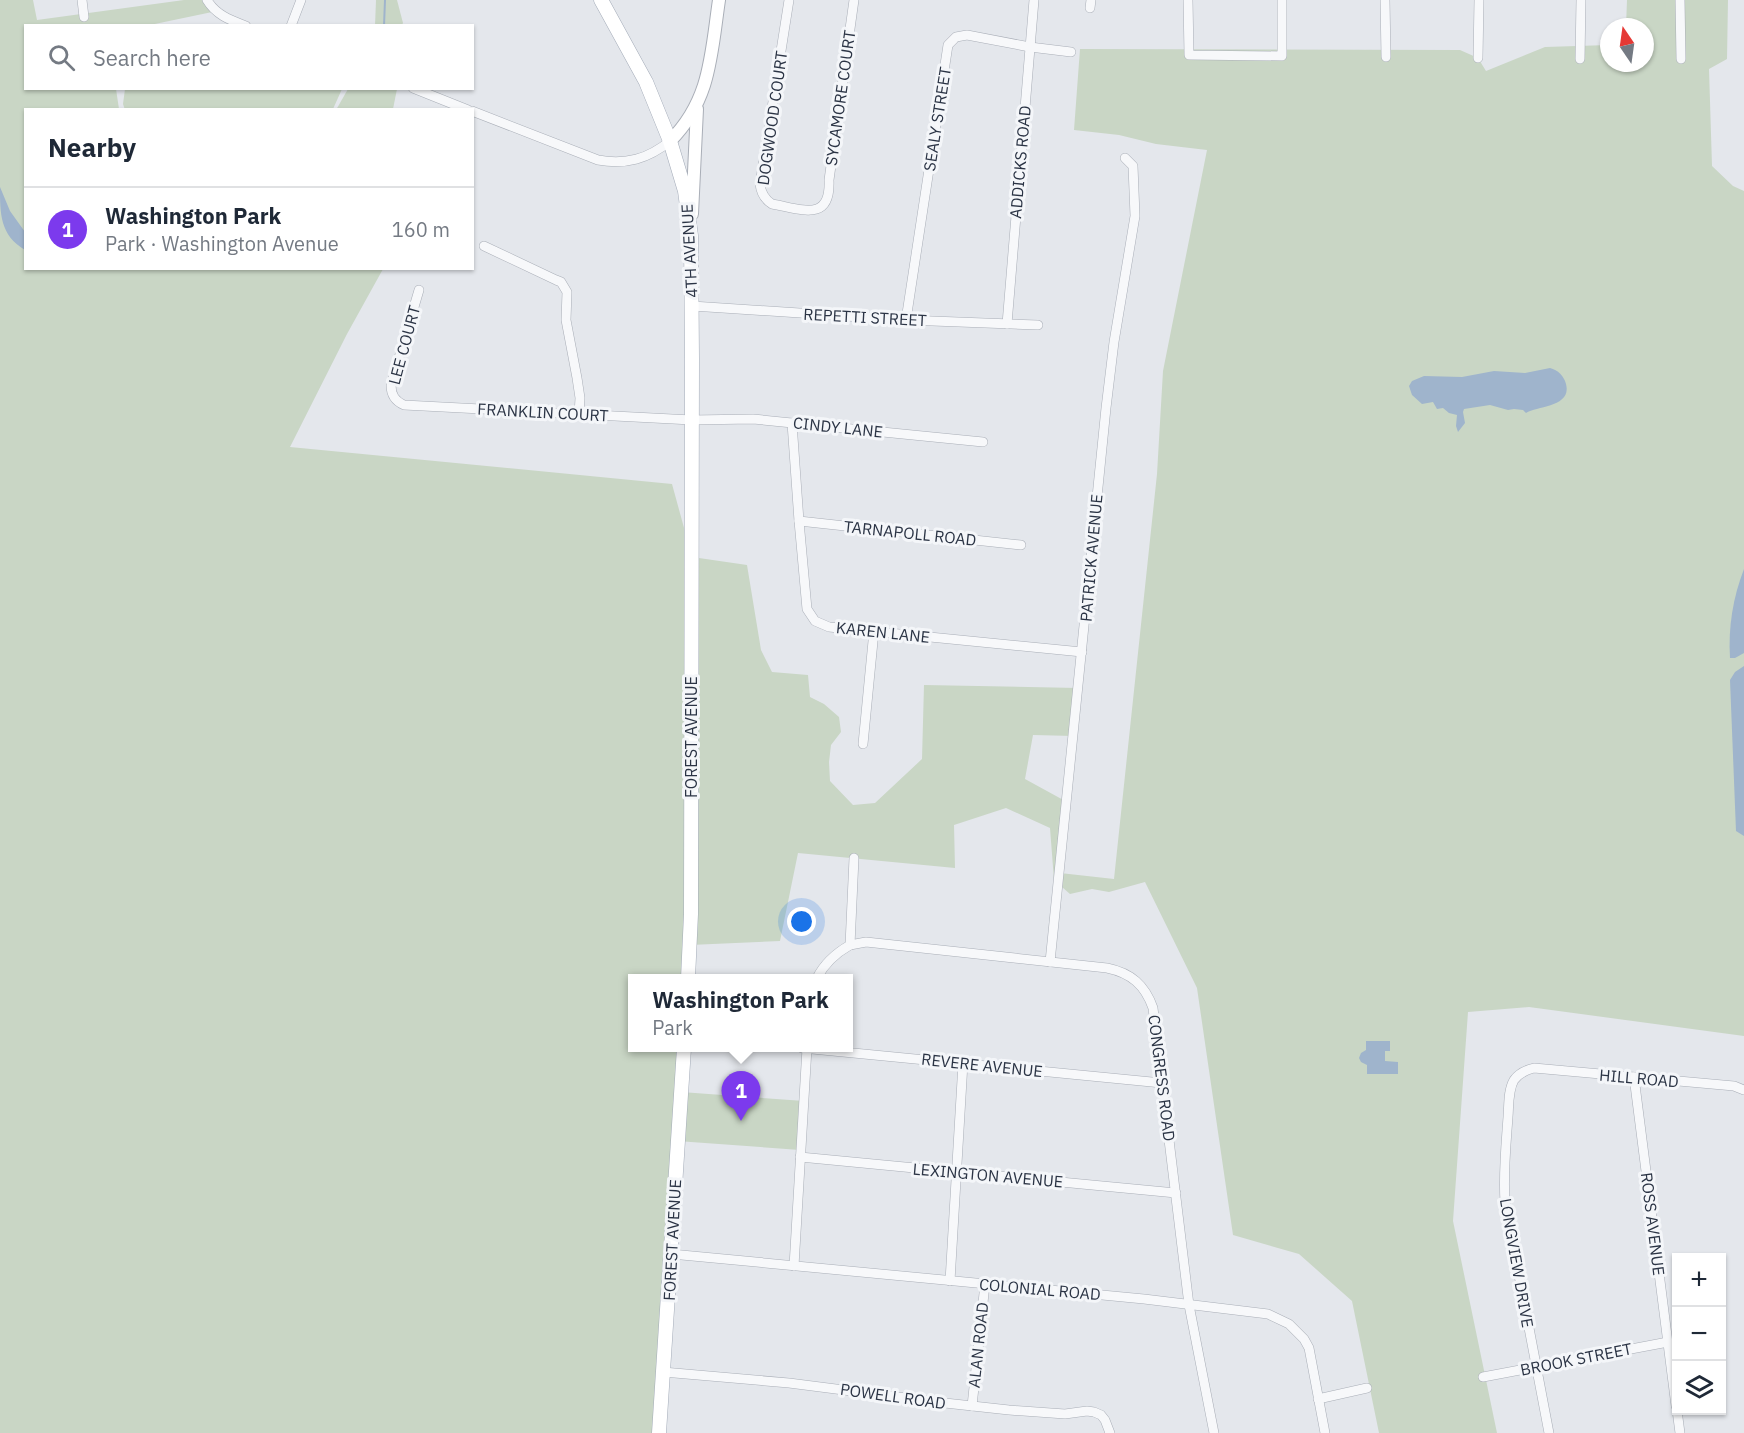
<!DOCTYPE html>
<html lang="en">
<head>
<meta charset="utf-8">
<style>
	:root { --surface:#fff; --page:#f2f2f3; --text:#1f2937; --muted:#747a83; --line:#e0e1e3; --accent:#7c3aed }
	body { margin:0; font-family:"IBM Plex Sans",sans-serif; background:var(--page); color:var(--text) }
	.controls { position:absolute; right:18px; bottom:18px; display:grid; overflow:hidden; border-radius:0px; box-shadow:0 2px 4px #0004 }
	.controls button { width:54px; height:54px; display:grid; place-items:center; padding:0; border:0; border-bottom:2px solid var(--line); background:var(--surface); color:var(--text); font:30px sans-serif }
	.compass { position:absolute; left:1600px; top:18px; width:54px; height:54px; border-radius:50%; background:var(--surface); box-shadow:0 2px 4px #0004; rotate:347deg }
	.you { position:absolute; left:802px; top:922px; width:21px; height:21px; margin:-15px; border:4px solid #fff; border-radius:50%; background:#1a73e8; box-shadow:0 0 0 9px #1a73e833 }
	.badge { display:grid; place-items:center; width:39px; height:39px; border-radius:50%; background:var(--accent); color:#fff; font-size:20px; font-weight:700 }
	.pin { position:absolute; translate:-50% -50px; filter:drop-shadow(0 2px 3px #0008) }
	.pin::after { content:''; position:absolute; top:32px; width:21px; height:18px; background:inherit; clip-path:polygon(0 0,100% 0,50% 100%) }
	.popup { position:absolute; left:628px; top:974px; width:225px; height:78px; box-sizing:border-box; display:grid; place-content:center; border-radius:0px; background:var(--surface); filter:drop-shadow(0 2px 4px #0005); font-size:20px; white-space:nowrap; color:var(--muted) }
	.popup b { font-size:22px; color:var(--text) }
	.popup::after { content:''; position:absolute; left:50%; top:100%; margin-left:-12px; border:12px solid transparent; border-top-color:var(--surface) }
	.list { margin:0; padding:0; list-style:none }
	h2 { display:flex; justify-content:space-between; align-items:center; height:78px; margin:0; padding:0 24px; font-size:26px }
	h2 small { font-size:20px; font-weight:400; color:var(--muted) }
	.list li { display:grid; grid-template-columns:39px 1fr auto; gap:18px; align-items:center; box-sizing:border-box; height:84px; padding:0 24px; border-top:2px solid var(--line) }
	.list b { display:block; font-size:22px; white-space:nowrap }
	.list p { margin:0; font-size:20px; white-space:nowrap; color:var(--muted) }
	.list em { font-size:20px; font-style:normal; color:var(--muted) }
	.icon { flex:none; width:33px; height:33px; fill:none; stroke:currentColor; stroke-width:2; stroke-linecap:round; stroke-linejoin:round }
	.map { position:relative; flex:none; width:1744px; height:1433px; overflow:hidden }
	.search { position:absolute; background:var(--surface); box-shadow:0 2px 4px #0004; left:24px; top:24px; width:450px; height:66px; display:flex; align-items:center; gap:15px; box-sizing:border-box; padding:0 21px; border-radius:0px; color:var(--muted); font-size:22px }
	.panel { position:absolute; background:var(--surface); box-shadow:0 2px 4px #0004; left:24px; top:108px; width:450px; height:162px; border-radius:0px }
	.map>svg:first-child { display:block }
	.green { fill:#c9d6c5 }
	.water { fill:#9fb4cc }
	.lines { fill:none; stroke-linecap:round; stroke-linejoin:round }
	.stream { stroke:#9fb4cc; stroke-width:2 }
	.street-casing { stroke:#a9aeb7; stroke-width:10 }
	.secondary-casing { stroke:#a9aeb7; stroke-width:14 }
	.primary-casing { stroke:#a3abb8; stroke-width:15 }
	.street { stroke:#f7f8fa; stroke-width:9 }
	.secondary { stroke:#fff; stroke-width:12 }
	.primary { stroke:#fff; stroke-width:14 }
	.labels { text-anchor:middle; dominant-baseline:central; stroke-width:6; stroke-linejoin:round; paint-order:stroke }
	.street-label { font-size:16px; fill:#2b3445; stroke:#f4f6f9 }
</style>
</head>
<body>
<div class="map">
<svg width="1744" height="1433" viewBox="0 0 1744 1433">
	<rect width="100%" height="100%" fill="#e4e7ec"/>
	<g class="green">
		<path d="M 0,0 L 33,0 L 37,20 L 184,0 L 208,0 L 217,11 L 150,25 L 26,26 L 26,88 L 116,89 L 119,109 L 26,110 L 26,268 L 383,269 L 347,334 L 290,447 L 672,484 L 692,557 L 747,565 L 761,650 L 772,672 L 808,675 L 810,697 L 824,704 L 839,717 L 841,732 L 831,745 L 829,762 L 830,781 L 853,805 L 875,803 L 922,759 L 924,685 L 1078,688 L 1074,736 L 1033,735 L 1025,779 L 1067,802 L 1060,873 L 1114,879 L 1157,474 L 1163,371 L 1207,150 L 1156,144 L 1119,135 L 1074,130 L 1080,49 L 1460,50 L 1478,58 L 1486,71 L 1545,47 L 1609,45 L 1609,63 L 1645,63 L 1645,27 L 1626,27 L 1627,0 L 1728,0 L 1727,59 L 1709,69 L 1712,166 L 1733,186 L 1744,191 L 1744,1036 L 1529,1007 L 1468,1012 L 1453,1221 L 1497,1433 L 1379,1433 L 1352,1301 L 1299,1254 L 1233,1235 L 1197,988 L 1145,882 L 1109,892 L 1092,889 L 1070,894 L 1054,880 L 1050,828 L 1006,808 L 954,825 L 955,868 L 798,853 L 780,941 L 690,945 L 688,978 L 633,978 L 633,1048 L 684,1048 L 681,1092 L 804,1101 L 800,1150 L 677,1141 L 659,1433 L 0,1433 Z"/>
		<path d="M 376,0 L 397,0 L 403,23 L 402,25 L 375,26 Z"/>
		<path d="M 125,89 L 125,88 L 342,89 L 333,109 L 125,110 L 123,104 Z"/>
		<path d="M 348,89 L 397,89 L 393,109 L 336,110 Z"/>
	</g>
	<g class="water">
		<path d="M 0,187 L 10,211 L 25,232 L 25,250 C 0,235 0,214 0,187 Z"/>
		<path d="M 1550,368 C 1558,370 1564,376 1566,384 C 1572,407 1538,406 1526,413 L 1523,410 L 1514,409 L 1508,410 L 1490,405 L 1464,409 L 1463,412 L 1465,423 L 1458,432 L 1456,426 L 1457,415 L 1449,413 L 1443,408 L 1437,409 L 1433,402 L 1422,404 L 1412,395 L 1409,386 L 1412,381 L 1424,376 L 1462,377 L 1494,371 L 1525,373 Z"/>
		<path d="M 1744,569 L 1744,653 L 1735,658 L 1730,658 C 1728,628 1733,597 1744,569 Z"/>
		<path d="M 1744,666 L 1744,836 L 1736,831 L 1730,680 L 1735,672 Z"/>
		<path d="M 1366,1041 L 1390,1041 L 1390,1051 L 1385,1051 L 1385,1061 L 1398,1062 L 1398,1074 L 1367,1074 L 1367,1065 L 1361,1062 L 1359,1058 L 1361,1053 L 1366,1050 Z"/>
	</g>
	<g class="lines">
		<path class="stream" d="M 384,26 L 385,0"/>
		<g class="street-casing">
			<g id="street">
				<path d="M 82,0 L 84,17"/>
				<path d="M 207,0 C 216,15 230,20 246,26"/>
				<path d="M 789,0 L 760,184 C 761,193 764,199 772,204 C 801,209 831,223 829,180 L 854,0"/>
				<path d="M 1188,0 L 1189,55 L 1282,56 L 1282,0"/>
				<path d="M 1385,0 L 1386,57"/>
				<path d="M 1680,0 L 1681,59"/>
				<path d="M 1090,8 L 1091,0"/>
				<path d="M 291,26 L 301,0"/>
				<path d="M 1478,58 L 1479,0"/>
				<path d="M 1580,59 L 1581,0"/>
				<path d="M 413,88 L 468,110"/>
				<path d="M 472,111 L 598,160 C 626,165 648,159 670,141"/>
				<path d="M 484,246 L 556,280 L 561,282 L 567,292 L 566,320 L 577,378 L 580,398 L 579,414"/>
				<path d="M 419,290 L 391,385 C 391,395 395,401 404,405 L 692,420 L 753,419 L 983,442"/>
				<path d="M 692,306 L 906,320 L 1038,325"/>
				<path d="M 906,320 L 948,45 L 956,37 L 967,35 L 1030,47 L 1071,52"/>
				<path d="M 1007,324 L 1034,0"/>
				<path d="M 792,423 L 799,521 L 807,609 L 815,621 L 829,627 L 1082,652"/>
				<path d="M 799,521 L 1021,545"/>
				<path d="M 863,744 L 874,631"/>
				<path d="M 850,945 L 866,942 L 1107,968 C 1131,973 1145,985 1153,1008 L 1189,1305 L 1214,1433"/>
				<path d="M 1050,962 L 1106,408 L 1114,342 L 1135,216 L 1133,166 L 1125,158"/>
				<path d="M 817,978 C 824,964 836,953 850,945 L 854,858"/>
				<path d="M 802,1048 L 1162,1083"/>
				<path d="M 1634,1077 L 1676,1406"/>
				<path d="M 800,1157 L 1176,1193"/>
				<path d="M 671,1254 L 1144,1299 L 1268,1314 L 1289,1324 L 1304,1339 L 1309,1348 L 1325,1433"/>
				<path d="M 794,1266 L 807,1048"/>
				<path d="M 950,1281 L 963,1063"/>
				<path d="M 663,1372 L 789,1383 L 945,1403 L 1009,1410 L 1065,1414 L 1087,1411 L 1094,1412 L 1101,1415 L 1105,1420 L 1110,1433"/>
				<path d="M 1483,1377 L 1668,1342"/>
				<path d="M 1318,1399 L 1367,1388"/>
				<path d="M 972,1406 L 985,1284"/>
				<path d="M 1677,1410 L 1680,1433"/>
				<path d="M 1549,1433 L 1505,1202 C 1503,1173 1506,1145 1508,1117 C 1509,1105 1508,1090 1514,1080 C 1519,1073 1526,1070 1534,1068 L 1734,1086 L 1744,1090"/>
			</g>
		</g>
		<g class="secondary-casing">
			<g id="secondary">
				<path d="M 670,141 C 711,100 711,54 719,0"/>
				<path d="M 692,214 L 697,109"/>
			</g>
		</g>
		<g class="primary-casing">
			<g id="primary">
				<path d="M 601,0 L 646,82 L 670,141 L 685,191 L 691,236 L 692,358 L 691,914 L 688,978"/>
				<path d="M 659,1433 L 684,1048"/>
			</g>
		</g>
		<use href="#street" class="street"/>
		<use href="#secondary" class="secondary"/>
		<use href="#primary" class="primary"/>
	</g>
	<g class="labels">
		<g class="street-label">
			<text transform="translate(840 98) rotate(-82)">SYCAMORE COURT</text>
			<text transform="translate(772 118) rotate(-82)">DOGWOOD COURT</text>
			<text transform="translate(937 119) rotate(-81)">SEALY STREET</text>
			<text transform="translate(1020 162) rotate(-85)">ADDICKS ROAD</text>
			<text transform="translate(689 251) rotate(-93)">4TH AVENUE</text>
			<text transform="translate(865 317) rotate(3)">REPETTI STREET</text>
			<text transform="translate(404 345) rotate(-75)">LEE COURT</text>
			<text transform="translate(543 412) rotate(3)">FRANKLIN COURT</text>
			<text transform="translate(838 427) rotate(6)">CINDY LANE</text>
			<text transform="translate(910 533) rotate(6)">TARNAPOLL ROAD</text>
			<text transform="translate(1091 558) rotate(-85)">PATRICK AVENUE</text>
			<text transform="translate(883 632) rotate(6)">KAREN LANE</text>
			<text transform="translate(691 737) rotate(-90)">FOREST AVENUE</text>
			<text transform="translate(982 1065) rotate(6)">REVERE AVENUE</text>
			<text transform="translate(1162 1078) rotate(83)">CONGRESS ROAD</text>
			<text transform="translate(1639 1078) rotate(5)">HILL ROAD</text>
			<text transform="translate(988 1175) rotate(5)">LEXINGTON AVENUE</text>
			<text transform="translate(1653 1224) rotate(83)">ROSS AVENUE</text>
			<text transform="translate(672 1240) rotate(-87)">FOREST AVENUE</text>
			<text transform="translate(1517 1263) rotate(80)">LONGVIEW DRIVE</text>
			<text transform="translate(1040 1289) rotate(5)">COLONIAL ROAD</text>
			<text transform="translate(978 1345) rotate(-84)">ALAN ROAD</text>
			<text transform="translate(1576 1359) rotate(-11)">BROOK STREET</text>
			<text transform="translate(893 1396) rotate(8)">POWELL ROAD</text>
		</g>
	</g>
</svg>
<div class="controls">
<button>+</button>
<button>−</button>
<button><svg class="icon" aria-label="layers" viewBox="0 0 24 24"><path d="M12 4l9 5-9 5-9-5zM3 14l9 5 9-5"/></svg></button>
</div>
<svg class="compass" viewBox="-18 -18 36 36"><path d="M0-13l5 13h-10z" fill="#e53935"/><path d="M0 13l5-13h-10z" fill="#747a83"/></svg>
<div class="you"></div>
<div class="pin badge" style="left:741px;top:1121px">1</div>
<div class="popup"><b>Washington Park</b>Park</div>
<div class="search"><svg class="icon" aria-label="search" viewBox="0 0 24 24"><circle cx="10" cy="10" r="6"/><path d="M15 15l6 6"/></svg>Search here</div>
<section class="panel">
<h2>Nearby<small></small></h2>
<ul class="list">
<li><span class="badge">1</span><div><b>Washington Park</b><p>Park · Washington Avenue</p></div><em>160 m</em></li>
</ul>
</section>
</div>
</body>
</html>
